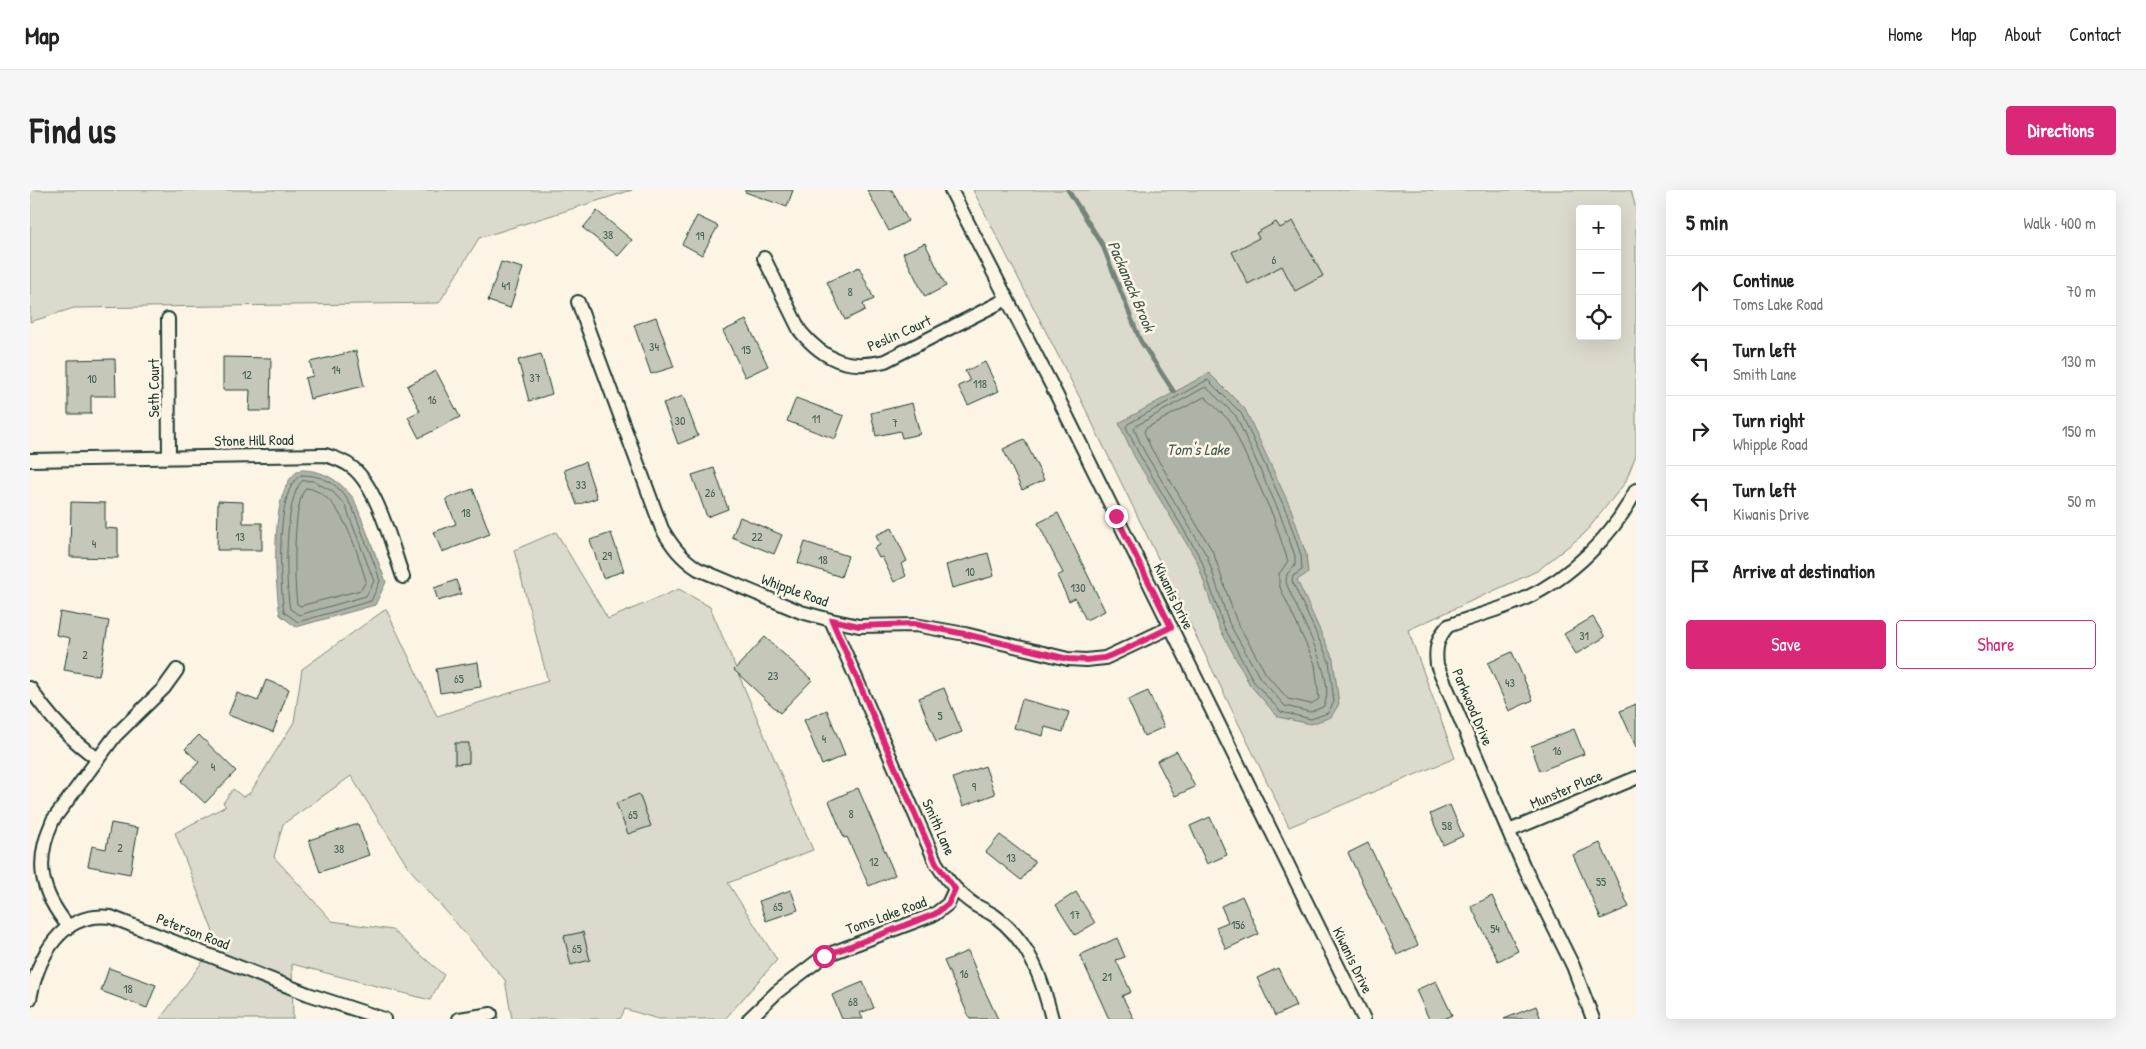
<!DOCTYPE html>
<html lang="en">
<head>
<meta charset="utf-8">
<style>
	:root { --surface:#fff; --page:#f6f6f6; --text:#222; --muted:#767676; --line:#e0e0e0; --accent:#db2777 }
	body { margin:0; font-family:"Patrick Hand",sans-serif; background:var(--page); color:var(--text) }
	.controls { position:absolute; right:15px; top:15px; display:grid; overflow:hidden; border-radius:5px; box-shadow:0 5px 20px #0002 }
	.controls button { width:45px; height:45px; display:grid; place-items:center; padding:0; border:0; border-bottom:1px solid var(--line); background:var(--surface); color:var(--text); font:25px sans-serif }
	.stop { position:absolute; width:15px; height:15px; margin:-11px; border:4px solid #db2777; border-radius:50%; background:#fff }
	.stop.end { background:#db2777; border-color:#fff; box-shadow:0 1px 5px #0008 }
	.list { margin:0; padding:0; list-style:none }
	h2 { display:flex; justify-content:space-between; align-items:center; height:65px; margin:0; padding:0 20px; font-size:21px }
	h2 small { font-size:16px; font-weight:400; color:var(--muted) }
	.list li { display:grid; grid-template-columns:32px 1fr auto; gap:15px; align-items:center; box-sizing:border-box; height:70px; padding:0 20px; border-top:1px solid var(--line) }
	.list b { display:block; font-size:19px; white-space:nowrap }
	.list p { margin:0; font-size:16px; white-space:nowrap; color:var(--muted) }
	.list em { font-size:16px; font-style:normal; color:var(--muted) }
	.actions { display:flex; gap:10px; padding:15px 20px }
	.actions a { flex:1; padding:11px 0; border:1px solid var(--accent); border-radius:5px; text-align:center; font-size:18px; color:var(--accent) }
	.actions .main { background:var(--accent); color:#fff }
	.icon { flex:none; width:28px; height:28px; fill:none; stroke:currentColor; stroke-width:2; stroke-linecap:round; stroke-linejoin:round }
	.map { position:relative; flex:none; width:1606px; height:829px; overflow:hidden; border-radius:5px }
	header { display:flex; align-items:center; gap:30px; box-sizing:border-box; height:70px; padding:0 25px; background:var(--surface); border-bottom:1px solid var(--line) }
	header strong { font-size:24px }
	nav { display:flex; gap:28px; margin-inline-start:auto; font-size:18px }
	.intro { display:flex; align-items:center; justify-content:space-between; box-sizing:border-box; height:120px; padding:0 30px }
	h1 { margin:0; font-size:35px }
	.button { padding:12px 22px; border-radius:5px; background:var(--accent); color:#fff; font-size:18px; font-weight:700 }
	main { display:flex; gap:30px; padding:0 30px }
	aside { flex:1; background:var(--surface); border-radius:5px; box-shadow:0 5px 20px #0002 }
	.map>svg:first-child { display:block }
	.green { fill:#dcdacc; stroke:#7e8c80; fill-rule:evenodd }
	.water { fill:#aeb3a7; stroke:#758479 }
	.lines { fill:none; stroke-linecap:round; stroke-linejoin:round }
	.shore { stroke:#586c62; stroke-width:1 }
	.stream { stroke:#758479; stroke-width:4.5 }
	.building { fill:#c5c7b9; stroke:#1f3d34 }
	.minor-casing { stroke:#1f3d34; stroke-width:16 }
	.minor { stroke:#fcf5e5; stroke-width:12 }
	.route { stroke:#db2777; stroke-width:6 }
	.labels { text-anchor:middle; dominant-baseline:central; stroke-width:5; stroke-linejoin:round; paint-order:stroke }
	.number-label { font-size:12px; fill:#486055 }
	.street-label { font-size:15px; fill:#1f3d34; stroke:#fcf5e5 }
	.water-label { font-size:16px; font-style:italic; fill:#435a51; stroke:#fcf5e5 }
</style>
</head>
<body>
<header>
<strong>Map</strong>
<nav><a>Home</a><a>Map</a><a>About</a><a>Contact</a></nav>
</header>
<div class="intro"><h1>Find us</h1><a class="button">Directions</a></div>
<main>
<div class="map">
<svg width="1606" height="829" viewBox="0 0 1606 829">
	<rect width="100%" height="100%" fill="#fcf5e5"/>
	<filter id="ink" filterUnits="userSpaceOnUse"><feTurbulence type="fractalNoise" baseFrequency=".02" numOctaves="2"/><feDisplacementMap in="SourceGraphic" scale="10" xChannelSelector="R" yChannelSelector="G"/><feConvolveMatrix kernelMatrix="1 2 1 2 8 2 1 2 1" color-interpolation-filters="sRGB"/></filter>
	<g filter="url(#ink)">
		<g class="green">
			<path d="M 0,0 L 602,0 L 449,48 L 409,113 L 44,118 L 0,132 Z"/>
			<path d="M 943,0 L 1601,0 L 1606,19 L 1606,265 L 1595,293 L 1554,344 L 1507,381 L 1378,440 L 1425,568 L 1259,637 L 1050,208 ZM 1550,19 L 1587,19 L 1587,146 L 1550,146 Z"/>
			<path d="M 526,342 L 578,429 L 649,399 L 680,417 L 783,660 L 698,693 L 747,770 L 695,829 L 628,829 L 595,819 L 590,829 L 482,829 L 475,790 L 378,677 L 321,586 L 253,634 L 244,667 L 302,731 L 362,740 L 414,785 L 400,810 L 262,774 L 263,829 L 130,829 L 187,752 L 145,643 L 196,616 L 193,613 L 203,599 L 213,607 L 220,603 L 264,532 L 272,479 L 356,419 L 407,526 L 518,491 L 484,360 Z"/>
		</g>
		<g class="water">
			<path d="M 1179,183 L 1215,219 L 1261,319 L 1276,364 L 1278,383 L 1267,390 L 1303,469 L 1309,514 L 1301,527 L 1281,534 L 1248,527 L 1220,495 L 1189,437 L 1167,371 L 1104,266 L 1089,233 Z"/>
			<path d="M 271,280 C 294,280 310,291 324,309 L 356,392 L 345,415 L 266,437 L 250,425 C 245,395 238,292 271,280 Z"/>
		</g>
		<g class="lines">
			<g class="shore">
				<path d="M 1178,190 L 1211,223 L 1256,321 L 1271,365 L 1272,380 L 1263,386 L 1262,391 L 1299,471 L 1304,512 L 1298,523 L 1281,529 L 1251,522 L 1224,492 L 1193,435 L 1171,369 L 1109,264 L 1096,237 L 1098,234 Z"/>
				<path d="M 1176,197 L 1206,226 L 1250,324 L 1265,366 L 1265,376 L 1257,384 L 1256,392 C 1265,420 1310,491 1293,517 L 1280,522 L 1255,516 L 1230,488 L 1199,433 L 1177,366 L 1114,261 L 1104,239 L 1106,236 Z"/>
				<path d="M 1175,207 L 1200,231 L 1243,326 L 1258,371 L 1249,384 L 1249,395 L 1285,474 L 1289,509 L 1281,514 L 1258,509 L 1236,484 L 1206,430 L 1183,362 L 1121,258 L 1114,242 L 1115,239 Z"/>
				<path d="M 272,285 C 312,285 323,316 334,348 C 340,362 346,377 350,391 L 341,411 L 268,432 L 254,422 C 250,397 244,295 272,285 Z"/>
				<path d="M 283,291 L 302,301 L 315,315 L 344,391 L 336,406 L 269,425 L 260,419 C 255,394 254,308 272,291 Z"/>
				<path d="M 276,298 C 311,301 327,362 336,391 L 331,400 L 270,416 L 267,414 C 264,394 262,311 276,298 Z"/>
			</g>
			<path class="stream" d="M 1038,0 L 1072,54 L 1110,150 L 1144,202"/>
		</g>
		<g class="building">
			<path d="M 715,0 L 763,0 L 757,17 L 715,2 Z"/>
			<path d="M 837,0 L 862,0 L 878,31 L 859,41 Z"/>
			<path d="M 567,21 L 602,50 L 588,66 L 553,38 Z"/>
			<path d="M 667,26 L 688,36 L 672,65 L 652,54 Z"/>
			<path d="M 1263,31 L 1293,86 L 1265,101 L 1252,76 L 1218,94 L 1202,62 L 1229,48 L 1226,43 L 1246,32 L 1250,38 Z"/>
			<path d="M 895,53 L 916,96 L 895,107 L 873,63 Z"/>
			<path d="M 471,72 L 493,78 L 480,118 L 458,111 Z"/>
			<path d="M 829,77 L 844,109 L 833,114 L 835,120 L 815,130 L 797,92 Z"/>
			<path d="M 626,127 L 644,177 L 621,184 L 604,135 Z"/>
			<path d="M 716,130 L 738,176 L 715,187 L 693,141 Z"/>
			<path d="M 326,161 L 334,196 L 280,209 L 275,188 L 283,186 L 280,172 Z"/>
			<path d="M 511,164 L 522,204 L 499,211 L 488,170 Z"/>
			<path d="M 193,167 L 241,168 L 240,221 L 219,221 L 220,200 L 193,200 Z"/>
			<path d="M 85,169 L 86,206 L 61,206 L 61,224 L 38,224 L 38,170 Z"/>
			<path d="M 955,172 L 969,201 L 938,215 L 928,196 L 940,191 L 935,181 Z"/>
			<path d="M 406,181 L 430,227 L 389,248 L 378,227 L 390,221 L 377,196 Z"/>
			<path d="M 653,206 L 668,246 L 648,254 L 633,213 Z"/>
			<path d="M 766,208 L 814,226 L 805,249 L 757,231 Z"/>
			<path d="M 882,213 L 890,244 L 872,248 L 870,241 L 846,246 L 841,223 Z"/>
			<path d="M 994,249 L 1014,290 L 992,300 L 973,259 Z"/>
			<path d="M 555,272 L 567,308 L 547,315 L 534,280 Z"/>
			<path d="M 684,278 L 698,319 L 677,327 L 662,285 Z"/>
			<path d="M 443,299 L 460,344 L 412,362 L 404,342 L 426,334 L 416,309 Z"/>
			<path d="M 188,311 L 213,312 L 213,333 L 232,333 L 232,360 L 187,360 Z"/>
			<path d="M 41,312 L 75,313 L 75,338 L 88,339 L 88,368 L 40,367 Z"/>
			<path d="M 1028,323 L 1075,421 L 1056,430 L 1045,408 L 1039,411 L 1027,386 L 1033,383 L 1008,333 Z"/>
			<path d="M 710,327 L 752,345 L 744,364 L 702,347 Z"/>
			<path d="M 862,338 L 877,371 L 871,374 L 876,386 L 864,392 L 852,367 L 849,368 L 844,358 L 850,355 L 846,345 Z"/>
			<path d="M 581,343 L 594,381 L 573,388 L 560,350 Z"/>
			<path d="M 775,352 L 818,366 L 811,387 L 768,373 Z"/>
			<path d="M 958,363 L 964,386 L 922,398 L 916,375 Z"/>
			<path d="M 426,390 L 431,404 L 408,411 L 404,398 Z"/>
			<path d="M 30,422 L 79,431 L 69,486 L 34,480 L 40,448 L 26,445 Z"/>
			<path d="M 1563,427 L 1575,447 L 1546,464 L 1534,444 Z"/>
			<path d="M 735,447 L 782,490 L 750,523 L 704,480 Z"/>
			<path d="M 1482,462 L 1503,510 L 1479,521 L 1458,473 Z"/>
			<path d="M 448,472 L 451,497 L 410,503 L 406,479 Z"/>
			<path d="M 236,490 L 259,499 L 243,542 L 198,525 L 207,503 L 228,511 Z"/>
			<path d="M 914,498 L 932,542 L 906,552 L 889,508 Z"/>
			<path d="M 1118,501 L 1134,537 L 1114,546 L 1098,510 Z"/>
			<path d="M 992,509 L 1039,522 L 1033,542 L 1015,537 L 1013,546 L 984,538 Z"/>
			<path d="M 1606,514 L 1606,557 L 1590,521 Z"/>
			<path d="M 797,520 L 815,565 L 792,575 L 774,530 Z"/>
			<path d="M 1544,539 L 1554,564 L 1510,581 L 1501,556 Z"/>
			<path d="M 169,545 L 206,581 L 175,613 L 151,591 L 169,572 L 155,559 Z"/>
			<path d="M 425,553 L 439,553 L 439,573 L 425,574 Z"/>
			<path d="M 1147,561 L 1165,597 L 1145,606 L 1127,571 Z"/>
			<path d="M 955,576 L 965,604 L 933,616 L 923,588 Z"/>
			<path d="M 828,598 L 865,685 L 839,696 L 817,647 L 814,648 L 799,611 Z"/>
			<path d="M 609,604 L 621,636 L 598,644 L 586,613 Z"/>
			<path d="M 1420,615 L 1433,646 L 1413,655 L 1400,624 Z"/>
			<path d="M 1180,627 L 1197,665 L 1177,674 L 1160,636 Z"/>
			<path d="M 81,633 L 108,638 L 100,684 L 58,676 L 62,656 L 76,659 Z"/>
			<path d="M 328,634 L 339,665 L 290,682 L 279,650 Z"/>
			<path d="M 970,645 L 1005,672 L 991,690 L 956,662 Z"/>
			<path d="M 1338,653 L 1388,755 L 1367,765 L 1318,663 Z"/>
			<path d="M 1570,653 L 1599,717 L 1571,729 L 1543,665 Z"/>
			<path d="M 761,700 L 768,720 L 736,731 L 729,711 Z"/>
			<path d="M 1046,702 L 1065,733 L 1045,745 L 1026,715 Z"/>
			<path d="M 1212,706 L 1229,744 L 1196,759 L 1186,737 L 1198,732 L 1191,716 Z"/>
			<path d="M 1462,706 L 1488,761 L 1468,771 L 1441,716 Z"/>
			<path d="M 553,742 L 560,770 L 541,775 L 534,746 Z"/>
			<path d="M 1087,748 L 1095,767 L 1086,770 L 1101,802 L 1092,806 L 1104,829 L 1079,829 L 1050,765 Z"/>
			<path d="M 938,761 L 952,795 L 968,829 L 940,829 L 914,771 Z"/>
			<path d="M 79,778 L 126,795 L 117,818 L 71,801 Z"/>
			<path d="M 1248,778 L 1266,816 L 1245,826 L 1227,788 Z"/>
			<path d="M 1406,791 L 1422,825 L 1414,829 L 1399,829 L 1386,800 Z"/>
			<path d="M 833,792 L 844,818 L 830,823 L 833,829 L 812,829 L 802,805 Z"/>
			<path d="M 1506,816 L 1511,829 L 1474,829 Z"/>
		</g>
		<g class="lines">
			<g class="minor-casing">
				<g id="minor">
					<path d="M 921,0 L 1026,204 L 1334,829"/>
					<path d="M 734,68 L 770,141 C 794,170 818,180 855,171 L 977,109"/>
					<path d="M 548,112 L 632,339 C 642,356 651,368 668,379 L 771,422 L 801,430 L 829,436 L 885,435 L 935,444 L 1038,469 L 1056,470 L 1075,468 L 1141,437"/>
					<path d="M 138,129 L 139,267"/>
					<path d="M 0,270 L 295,265 C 305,268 315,271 323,278 C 348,299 362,356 373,387"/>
					<path d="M 801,430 L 906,673 C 917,690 928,704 945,715 C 952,719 959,722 965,726 C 1000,752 1012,789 1022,829"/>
					<path d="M 0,498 C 19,527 40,550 68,569"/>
					<path d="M 1479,641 L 1606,588"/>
					<path d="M 39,737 C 10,702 4,672 23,630 L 85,546 L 134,498 L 147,480"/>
					<path d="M 0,809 C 8,767 31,721 81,727 L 278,804 L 354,829"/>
					<path d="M 429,829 L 461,824"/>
					<path d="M 719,829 L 747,802 L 794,766 L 905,724 L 918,714 L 925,699"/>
					<path d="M 1563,829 L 1543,776 L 1493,675 L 1407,475 C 1405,459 1407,448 1418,436 C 1443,426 1470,420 1494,409 C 1540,388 1584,345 1606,300"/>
				</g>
			</g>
			<use href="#minor" class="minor"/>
		</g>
	</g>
	<g class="lines" filter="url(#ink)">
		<path class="route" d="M 794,766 L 905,724 L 918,714 L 925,699 L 906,673 L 802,430 L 829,436 L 884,434 L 935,444 L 1038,469 L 1056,470 L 1074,468 L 1092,461 L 1141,437 L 1086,326"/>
	</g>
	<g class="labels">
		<g class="number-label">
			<text x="578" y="44">38</text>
			<text x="670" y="45">19</text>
			<text x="1244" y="69">6</text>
			<text x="476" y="95">41</text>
			<text x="820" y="101">8</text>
			<text x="624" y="156">34</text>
			<text x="716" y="159">15</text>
			<text x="306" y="179">14</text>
			<text x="217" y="184">12</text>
			<text x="505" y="187">37</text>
			<text x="62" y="188">10</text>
			<text x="950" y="193">118</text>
			<text x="402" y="209">16</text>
			<text x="786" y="228">11</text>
			<text x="650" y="230">30</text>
			<text x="865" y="232">7</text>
			<text x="551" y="294">33</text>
			<text x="680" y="302">26</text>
			<text x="436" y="322">18</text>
			<text x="210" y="346">13</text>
			<text x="727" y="346">22</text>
			<text x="64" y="353">4</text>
			<text x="577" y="365">29</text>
			<text x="793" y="369">18</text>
			<text x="940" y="381">10</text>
			<text x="1048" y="397">130</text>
			<text x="1554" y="445">31</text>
			<text x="55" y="464">2</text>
			<text x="743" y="485">23</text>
			<text x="429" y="488">65</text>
			<text x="1480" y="492">43</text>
			<text x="910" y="525">5</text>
			<text x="794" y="548">4</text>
			<text x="1527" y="560">16</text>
			<text x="183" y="576">4</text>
			<text x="944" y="596">9</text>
			<text x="821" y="623">8</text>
			<text x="603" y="624">65</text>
			<text x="1417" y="635">58</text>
			<text x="90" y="657">2</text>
			<text x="309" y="658">38</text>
			<text x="981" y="667">13</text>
			<text x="844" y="671">12</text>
			<text x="1571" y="691">55</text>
			<text x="748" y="716">65</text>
			<text x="1045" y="724">17</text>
			<text x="1208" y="734">156</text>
			<text x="1465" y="738">54</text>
			<text x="547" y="758">65</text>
			<text x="934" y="783">16</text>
			<text x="1077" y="786">21</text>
			<text x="98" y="798">18</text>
			<text x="823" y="811">68</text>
		</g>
		<g class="street-label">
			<text transform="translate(869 143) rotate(-24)">Peslin Court</text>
			<text transform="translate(123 198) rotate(-90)">Seth Court</text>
			<text transform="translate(224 250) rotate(-1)">Stone Hill Road</text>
			<text transform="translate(765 400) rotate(20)">Whipple Road</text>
			<text transform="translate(1144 406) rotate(64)">Kiwanis Drive</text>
			<text transform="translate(1443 517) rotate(67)">Parkwood Drive</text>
			<text transform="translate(1536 599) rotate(-23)">Munster Place</text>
			<text transform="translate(909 637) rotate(66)">Smith Lane</text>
			<text transform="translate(856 725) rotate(-20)">Toms Lake Road</text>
			<text transform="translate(163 741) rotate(21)">Peterson Road</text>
			<text transform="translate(1323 770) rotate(64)">Kiwanis Drive</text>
		</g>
		<g class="water-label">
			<text transform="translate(1102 96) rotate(67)">Packanack Brook</text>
			<text x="1168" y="259">Tom's Lake</text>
		</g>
	</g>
</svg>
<div class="controls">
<button>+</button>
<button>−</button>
<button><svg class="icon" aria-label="locate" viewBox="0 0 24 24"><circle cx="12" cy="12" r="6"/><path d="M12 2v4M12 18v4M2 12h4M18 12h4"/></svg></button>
</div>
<div class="stop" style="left:794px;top:766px"></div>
<div class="stop end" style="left:1086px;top:326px"></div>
</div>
<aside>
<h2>5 min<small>Walk · 400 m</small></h2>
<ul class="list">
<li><svg class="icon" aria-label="ahead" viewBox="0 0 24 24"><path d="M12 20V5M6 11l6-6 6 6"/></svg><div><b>Continue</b><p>Toms Lake Road</p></div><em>70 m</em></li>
<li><svg class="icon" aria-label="left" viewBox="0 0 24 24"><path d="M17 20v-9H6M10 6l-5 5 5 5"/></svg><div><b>Turn left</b><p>Smith Lane</p></div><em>130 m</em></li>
<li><svg class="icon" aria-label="right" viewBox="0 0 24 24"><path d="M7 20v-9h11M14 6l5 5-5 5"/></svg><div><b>Turn right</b><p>Whipple Road</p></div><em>150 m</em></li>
<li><svg class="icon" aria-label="left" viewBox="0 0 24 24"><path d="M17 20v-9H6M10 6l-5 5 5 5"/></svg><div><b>Turn left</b><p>Kiwanis Drive</p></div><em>50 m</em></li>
<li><svg class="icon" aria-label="arrive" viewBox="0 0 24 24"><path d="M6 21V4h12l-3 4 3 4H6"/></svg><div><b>Arrive at destination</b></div></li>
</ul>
<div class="actions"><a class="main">Save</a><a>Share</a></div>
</aside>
</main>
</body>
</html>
